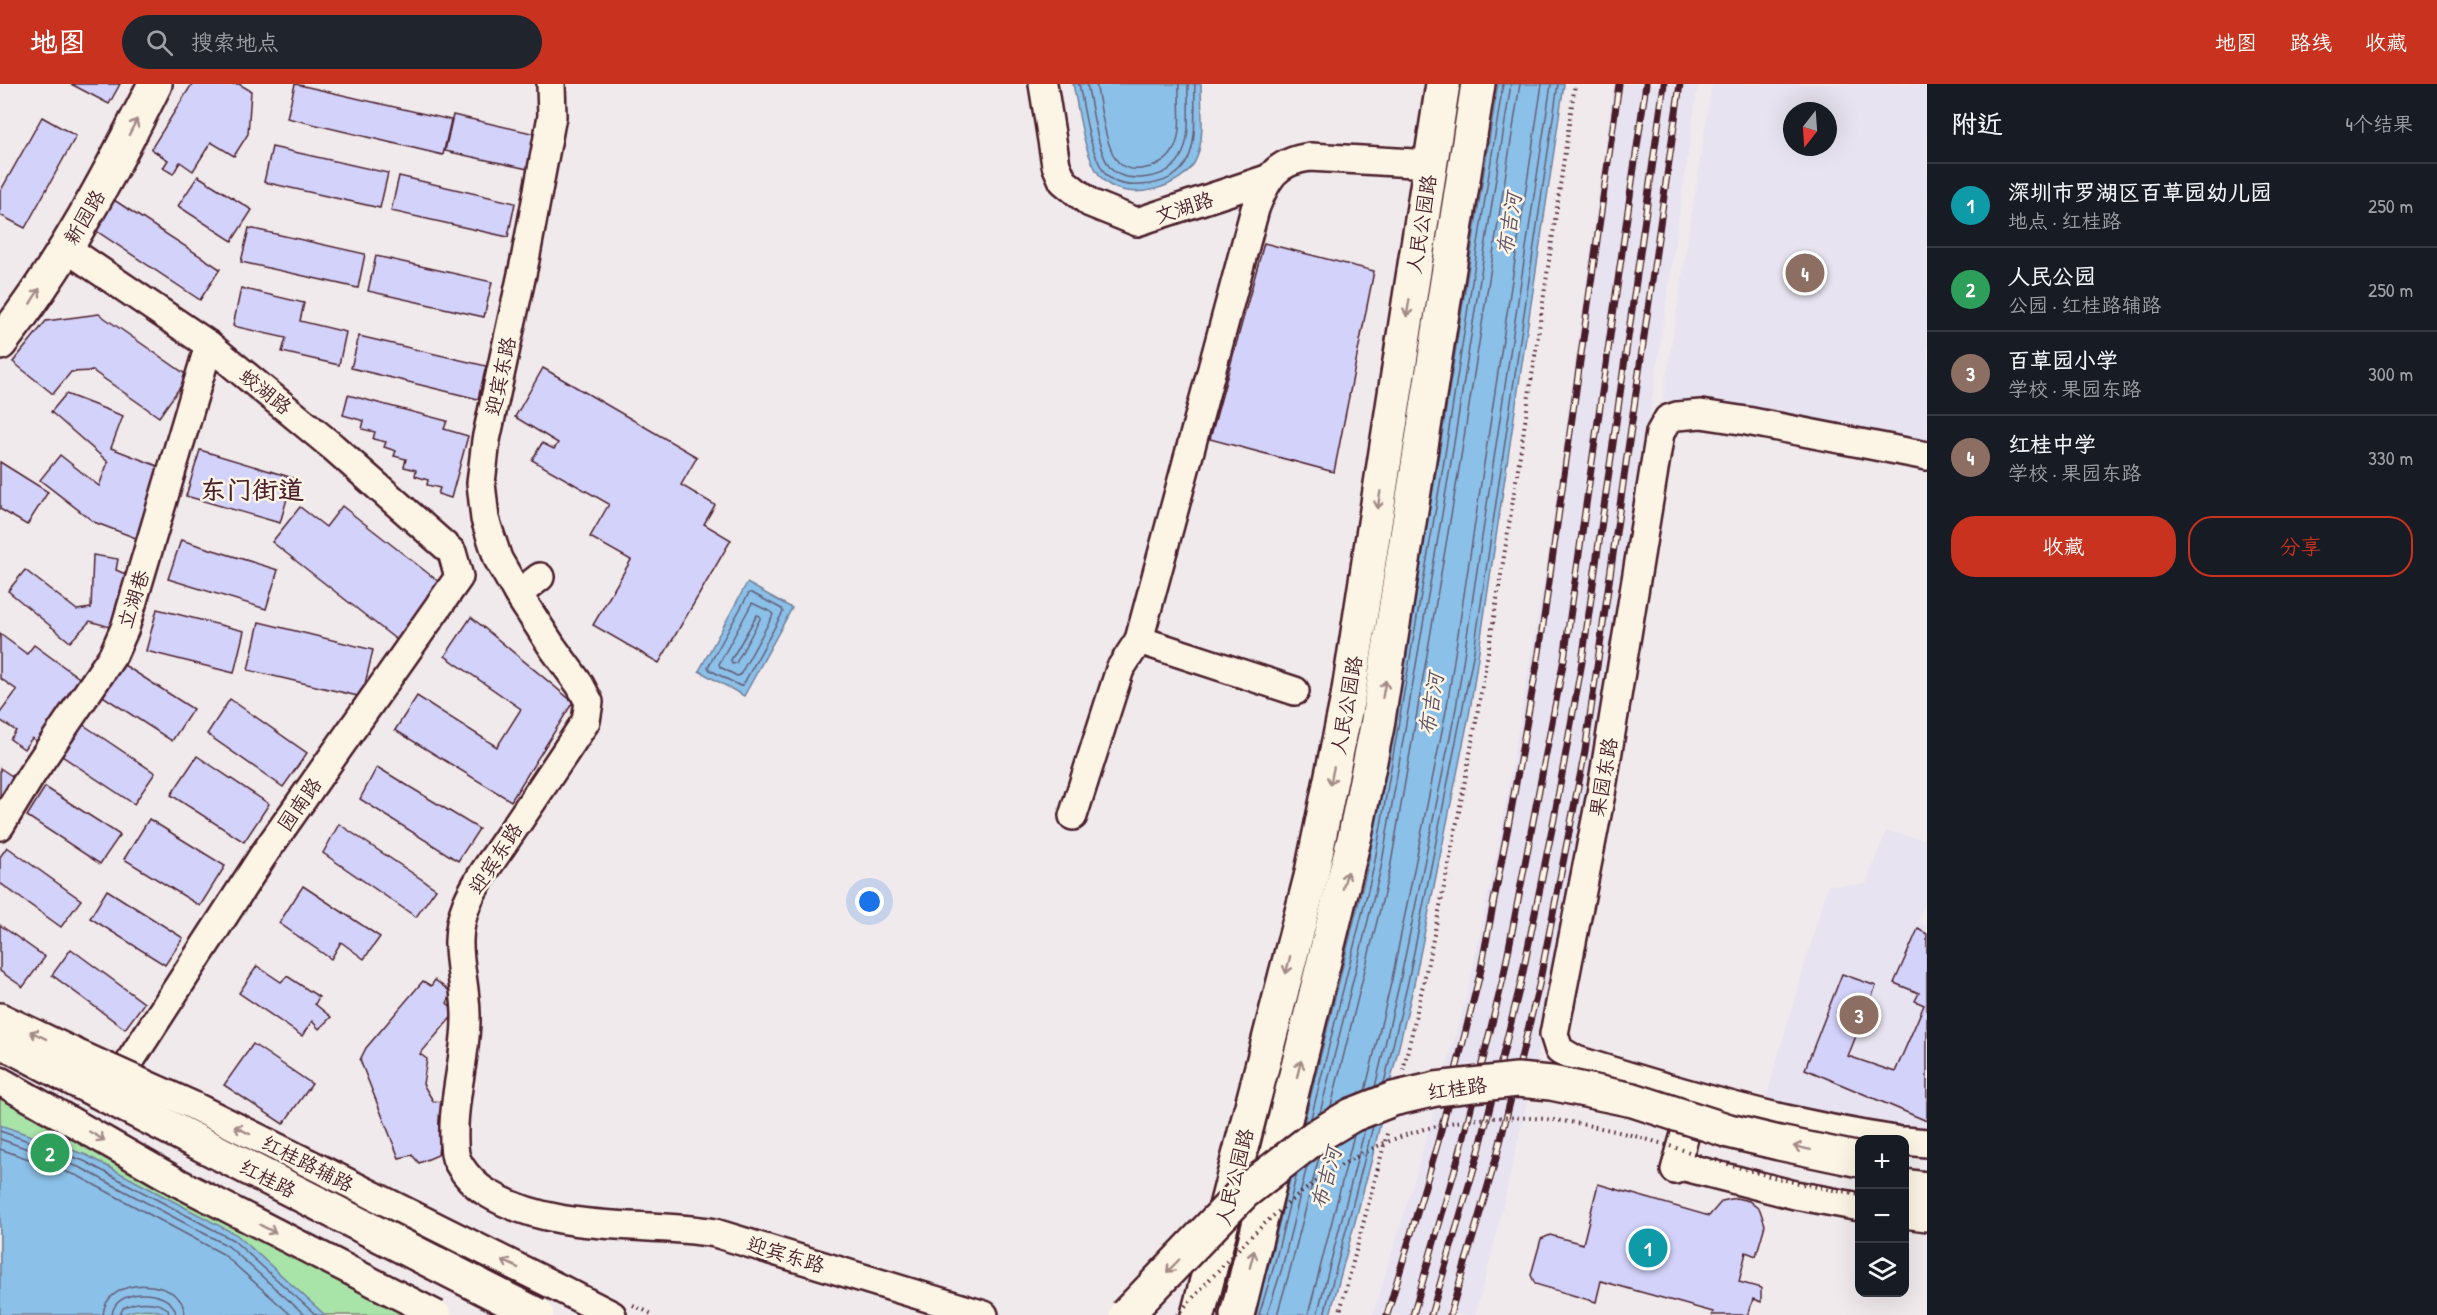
<!DOCTYPE html>
<html lang="zh">
<head>
<meta charset="utf-8">
<style>
	:root { --surface:#171b24; --page:#20242c; --text:#f1f3f6; --muted:#9ea1a6; --line:#363941; --accent:#c8321e }
	body { margin:0; font-family:"Patrick Hand","LXGW WenKai TC",sans-serif; background:var(--page); color:var(--text) }
	.controls { position:absolute; right:18px; bottom:18px; display:grid; overflow:hidden; border-radius:12px; box-shadow:0 6px 24px #0002 }
	.controls button { width:54px; height:54px; display:grid; place-items:center; padding:0; border:0; border-bottom:2px solid var(--line); background:var(--surface); color:var(--text); font:30px sans-serif }
	.compass { position:absolute; left:1783px; top:18px; width:54px; height:54px; border-radius:50%; background:var(--surface); box-shadow:0 6px 24px #0002; rotate:197deg }
	.you { position:absolute; left:870px; top:818px; width:21px; height:21px; margin:-15px; border:4px solid #fff; border-radius:50%; background:#1a73e8; box-shadow:0 0 0 9px #1a73e833 }
	.badge { display:grid; place-items:center; width:39px; height:39px; border-radius:50%; background:var(--accent); color:#fff; font-size:20px; font-weight:700 }
	.pin { position:absolute; translate:-50% -50%; border:3px solid #fff; box-shadow:0 2px 6px #0006 }
	.list { margin:0; padding:0; list-style:none }
	h2 { display:flex; justify-content:space-between; align-items:center; height:78px; margin:0; padding:0 24px; font-size:26px }
	h2 small { font-size:20px; font-weight:400; color:var(--muted) }
	.list li { display:grid; grid-template-columns:39px 1fr auto; gap:18px; align-items:center; box-sizing:border-box; height:84px; padding:0 24px; border-top:2px solid var(--line) }
	.list b { display:block; font-size:22px; white-space:nowrap }
	.list p { margin:0; font-size:20px; white-space:nowrap; color:var(--muted) }
	.list em { font-size:20px; font-style:normal; color:var(--muted) }
	.actions { display:flex; gap:12px; padding:18px 24px }
	.actions a { flex:1; padding:14px 0; border:2px solid var(--accent); border-radius:24px; text-align:center; font-size:21px; color:var(--accent) }
	.actions .main { background:var(--accent); color:#fff }
	.icon { flex:none; width:33px; height:33px; fill:none; stroke:currentColor; stroke-width:2; stroke-linecap:round; stroke-linejoin:round }
	.map { position:relative; flex:none; width:1927px; height:1231px; overflow:hidden }
	header { display:flex; align-items:center; gap:36px; box-sizing:border-box; height:84px; padding:0 30px; background:var(--accent); color:#fff }
	header strong { font-size:28px }
	nav { display:flex; gap:33px; margin-inline-start:auto; font-size:21px }
	.search { width:420px; height:54px; background:var(--page); display:flex; align-items:center; gap:15px; box-sizing:border-box; padding:0 21px; border-radius:33px; color:var(--muted); font-size:22px }
	main { display:flex }
	aside { flex:1; background:var(--surface) }
	.map>svg:first-child { display:block }
	.built { fill:#e7e3f0; fill-rule:evenodd }
	.green { fill:#a8e3a8; stroke:#79816a; stroke-width:1.5 }
	.water { fill:#8bc0e8; stroke:#71809c; stroke-width:1.5 }
	.lines { fill:none; stroke-linecap:round; stroke-linejoin:round }
	.shore { stroke:#645f77; stroke-width:1.5 }
	.building { fill:#d3d2fb; stroke:#4a1f2b; stroke-width:1.5 }
	.minor-casing { stroke:#4a1f2b; stroke-width:32 }
	.major-casing { stroke:#4a1f2b; stroke-width:38 }
	.path { stroke:#4a1f2b; stroke-width:4; stroke-dasharray:1.5 4.5; stroke-linecap:butt }
	.minor { stroke:#fcf5e5; stroke-width:27 }
	.major { stroke:#fcf5e5; stroke-width:33 }
	.rail-casing { stroke:#4a1f2b; stroke-width:7 }
	.rail { stroke:#fcf5e5; stroke-width:4.5; stroke-dasharray:14; stroke-linecap:butt }
	.minor-bridge-casing { stroke:#4a1f2b; stroke-width:32; stroke-linecap:butt }
	.major-bridge-casing { stroke:#4a1f2b; stroke-width:38; stroke-linecap:butt }
	.path-bridge { stroke:#4a1f2b; stroke-width:4; stroke-dasharray:1.5 4.5; stroke-linecap:butt }
	.minor-bridge { stroke:#fcf5e5; stroke-width:27 }
	.major-bridge { stroke:#fcf5e5; stroke-width:33 }
	.oneway { stroke:#a38a88 }
	.labels { text-anchor:middle; dominant-baseline:central; stroke-width:5; stroke-linejoin:round; paint-order:stroke }
	.street-label { font-size:20px; fill:#4a1f2b; stroke:#fcf5e5 }
	.water-label { font-size:21px; font-style:italic; fill:#5e4f64; stroke:#fcf5e5 }
	.district-label { font-size:26px; font-weight:bold; fill:#4a1f2b; stroke:#fcf5e5 }
</style>
</head>
<body>
<header>
<strong>地图</strong>
<div class="search"><svg class="icon" aria-label="search" viewBox="0 0 24 24"><circle cx="10" cy="10" r="6"/><path d="M15 15l6 6"/></svg>搜索地点</div>
<nav><a>地图</a><a>路线</a><a>收藏</a></nav>
</header>
<main>
<div class="map">
<svg width="1927" height="1231" viewBox="0 0 1927 1231">
	<rect width="100%" height="100%" fill="#f0eaec"/>
	<filter id="ink" filterUnits="userSpaceOnUse"><feTurbulence type="fractalNoise" baseFrequency=".0167" numOctaves="2"/><feDisplacementMap in="SourceGraphic" scale="12" xChannelSelector="R" yChannelSelector="G"/><feConvolveMatrix kernelMatrix="1 2 1 2 8 2 1 2 1" color-interpolation-filters="sRGB"/></filter>
	<g filter="url(#ink)">
		<g class="built">
			<path d="M 1614,0 L 1698,0 L 1628,482 L 1594,697 L 1538,971 L 1490,1176 L 1475,1231 L 1373,1231 L 1418,1084 L 1468,908 L 1498,763 L 1548,472 Z"/>
			<path d="M 1712,0 L 1927,0 L 1927,368 L 1663,316 ZM 1792,27 L 1828,27 L 1828,63 L 1792,63 Z"/>
			<path d="M 1886,747 L 1927,756 L 1927,812 L 1918,838 L 1927,842 L 1927,1057 L 1764,1021 L 1828,801 L 1866,800 Z"/>
		</g>
		<path class="green" d="M 0,1012 L 199,1125 L 407,1231 L 0,1231 Z"/>
		<g class="water">
			<path d="M 1073,0 L 1201,0 C 1201,23 1205,51 1197,73 C 1186,105 1121,122 1100,92 C 1083,70 1079,27 1073,0 Z"/>
			<path d="M 1498,0 L 1564,0 L 1470,626 L 1414,900 L 1371,1078 L 1330,1231 L 1253,1231 L 1269,1180 L 1368,781 L 1437,382 Z"/>
			<path d="M 747,499 L 792,524 L 744,612 L 699,587 Z"/>
			<path d="M 0,1041 L 86,1071 L 237,1151 L 325,1231 L 168,1231 C 151,1223 137,1224 121,1231 L 0,1231 Z"/>
		</g>
		<g class="lines">
			<g class="shore">
				<path d="M 1079,0 C 1085,28 1088,63 1104,88 C 1112,100 1128,102 1141,101 C 1205,97 1193,46 1195,0"/>
				<path d="M 1087,0 C 1092,21 1097,68 1111,85 C 1119,93 1130,94 1141,94 C 1198,90 1187,41 1188,0"/>
				<path d="M 1096,0 C 1101,21 1105,65 1119,79 C 1126,86 1137,86 1146,84 C 1189,76 1178,33 1179,0"/>
				<path d="M 749,509 L 752,509 L 782,525 L 783,528 L 743,601 L 740,602 L 710,586 L 708,583 Z"/>
				<path d="M 752,519 L 771,528 L 773,531 L 740,591 L 737,592 L 720,583 L 719,580 Z"/>
				<path d="M 757,531 L 760,532 L 760,535 L 736,579 L 732,580 L 731,576 Z"/>
				<path d="M 1384,999 L 1408,898 L 1474,567 L 1558,0"/>
				<path d="M 1375,1003 L 1400,897 L 1456,624 L 1551,0"/>
				<path d="M 1365,1007 L 1392,895 L 1447,622 L 1542,0"/>
				<path d="M 1331,1022 L 1390,785 L 1459,385 L 1520,0"/>
				<path d="M 1320,1029 L 1381,784 L 1450,384 L 1511,0"/>
				<path d="M 1311,1034 L 1374,782 L 1443,383 L 1503,0"/>
				<path d="M 0,1047 L 84,1077 L 233,1156 L 316,1231"/>
				<path d="M 0,1055 L 81,1084 L 228,1162 L 305,1231"/>
				<path d="M 0,1065 L 78,1092 L 223,1170 L 291,1231"/>
				<path d="M 103,1231 C 105,1191 184,1192 185,1231"/>
				<path d="M 112,1231 C 114,1202 175,1204 176,1231"/>
				<path d="M 120,1231 L 123,1224 C 136,1217 155,1216 168,1225 L 169,1231"/>
				<path d="M 1259,1231 L 1274,1182 L 1297,1089"/>
				<path d="M 1267,1231 L 1282,1184 L 1307,1082"/>
				<path d="M 1277,1231 L 1290,1186 L 1319,1073"/>
				<path d="M 1308,1231 L 1354,1051"/>
				<path d="M 1317,1231 L 1365,1045"/>
				<path d="M 1324,1231 L 1373,1042"/>
			</g>
		</g>
		<g class="building">
			<path d="M 71,0 L 120,0 L 109,20 Z"/>
			<path d="M 192,0 L 239,0 L 251,7 L 248,50 L 234,72 L 211,58 L 193,87 L 180,78 L 173,90 L 163,84 L 168,76 L 151,65 Z"/>
			<path d="M 295,0 L 451,36 L 443,71 L 287,34 Z"/>
			<path d="M 453,31 L 536,50 L 528,85 L 445,67 Z"/>
			<path d="M 42,33 L 76,52 L 25,144 L 0,131 L 0,108 Z"/>
			<path d="M 272,63 L 388,89 L 380,124 L 264,98 Z"/>
			<path d="M 198,92 L 252,126 L 232,157 L 178,122 Z"/>
			<path d="M 399,92 L 515,119 L 508,153 L 391,127 Z"/>
			<path d="M 114,116 L 220,185 L 200,216 L 95,146 Z"/>
			<path d="M 249,144 L 365,170 L 358,204 L 241,178 Z"/>
			<path d="M 1264,159 L 1374,187 L 1334,388 L 1210,355 Z"/>
			<path d="M 376,172 L 492,198 L 484,233 L 368,207 Z"/>
			<path d="M 241,204 L 304,219 L 300,237 L 346,248 L 339,281 L 282,268 L 286,254 L 233,242 Z"/>
			<path d="M 99,230 L 188,292 L 159,333 L 93,287 L 71,288 L 53,310 L 13,278 L 46,237 Z"/>
			<path d="M 359,252 L 486,282 L 478,315 L 351,284 Z"/>
			<path d="M 543,284 L 697,373 L 681,401 L 715,421 L 704,440 L 731,456 L 659,579 L 593,541 L 631,476 L 590,453 L 609,420 L 532,376 L 542,359 L 554,365 L 558,359 L 515,333 Z"/>
			<path d="M 66,310 L 123,332 L 111,364 L 168,386 L 141,456 L 94,438 L 40,396 L 60,371 L 99,402 L 108,378 L 51,328 Z"/>
			<path d="M 348,311 L 447,337 L 444,345 L 468,352 L 451,414 L 438,410 L 440,404 L 427,401 L 428,396 L 415,392 L 416,386 L 404,383 L 406,375 L 394,372 L 396,367 L 384,363 L 386,358 L 373,355 L 375,348 L 362,345 L 364,337 L 343,331 Z"/>
			<path d="M 200,366 L 293,394 L 280,439 L 186,412 Z"/>
			<path d="M 0,378 L 48,408 L 27,441 L 0,425 Z"/>
			<path d="M 342,422 L 443,501 L 398,557 L 272,458 L 300,423 L 326,443 Z"/>
			<path d="M 181,456 L 278,486 L 266,525 L 168,495 Z"/>
			<path d="M 93,471 L 118,475 L 116,486 L 130,492 L 113,544 L 90,537 L 70,558 L 8,507 L 25,486 L 77,526 L 91,524 Z"/>
			<path d="M 157,525 L 244,547 L 234,589 L 146,567 Z"/>
			<path d="M 471,533 L 573,618 L 511,717 L 395,646 L 417,612 L 497,663 L 521,625 L 445,572 Z"/>
			<path d="M 259,538 L 373,566 L 362,613 L 248,586 Z"/>
			<path d="M 0,550 L 27,570 L 34,561 L 86,599 L 41,661 L 32,654 L 24,665 L 10,655 L 16,647 L 0,636 L 0,629 L 17,606 L 0,594 Z"/>
			<path d="M 121,579 L 193,625 L 172,657 L 101,611 Z"/>
			<path d="M 230,615 L 307,669 L 283,703 L 207,650 Z"/>
			<path d="M 82,640 L 155,689 L 134,720 L 62,672 Z"/>
			<path d="M 197,672 L 269,720 L 244,758 L 171,711 Z"/>
			<path d="M 377,683 L 479,745 L 458,777 L 360,715 Z"/>
			<path d="M 0,684 L 22,699 L 0,730 Z"/>
			<path d="M 45,703 L 120,751 L 100,780 L 27,732 Z"/>
			<path d="M 149,735 L 225,782 L 200,822 L 124,775 Z"/>
			<path d="M 339,740 L 436,805 L 416,833 L 323,769 Z"/>
			<path d="M 7,763 L 81,816 L 61,843 L 0,799 L 0,773 Z"/>
			<path d="M 303,802 L 380,853 L 364,875 L 341,858 L 331,875 L 279,839 Z"/>
			<path d="M 107,806 L 183,854 L 165,881 L 90,834 Z"/>
			<path d="M 0,841 L 45,873 L 23,903 L 0,887 Z"/>
			<path d="M 1918,845 L 1927,850 L 1927,1037 L 1805,985 L 1842,890 L 1876,902 L 1848,972 L 1895,988 L 1924,921 L 1915,917 L 1919,909 L 1894,899 Z"/>
			<path d="M 71,865 L 144,919 L 125,945 L 52,891 Z"/>
			<path d="M 257,882 L 281,898 L 287,892 L 319,913 L 315,920 L 331,933 L 319,945 L 312,937 L 302,952 L 239,909 Z"/>
			<path d="M 435,896 L 452,909 L 447,919 L 455,929 L 420,970 L 427,975 L 423,1000 L 433,1017 L 443,1018 L 438,1071 L 419,1079 L 412,1071 L 399,1074 L 360,976 L 366,964 L 423,897 L 431,902 Z"/>
			<path d="M 253,960 L 312,1000 L 283,1040 L 224,1001 Z"/>
			<path d="M 1598,1100 L 1709,1132 L 1722,1117 L 1736,1114 L 1749,1117 L 1760,1126 L 1765,1141 L 1756,1172 L 1746,1168 L 1739,1198 L 1761,1204 L 1761,1218 L 1753,1215 L 1748,1231 L 1712,1231 L 1713,1228 L 1601,1197 L 1596,1218 L 1535,1200 L 1531,1191 L 1541,1155 L 1550,1151 L 1583,1160 Z"/>
		</g>
		<g class="lines">
			<g class="minor-casing">
				<g id="minor">
					<path d="M 551,0 L 552,32 L 525,176 L 486,356 L 481,399 L 485,435 L 498,475 L 518,510 L 553,564 L 580,601 L 589,618 L 586,637 C 560,676 534,715 508,753 C 494,774 477,795 467,819 C 450,861 465,887 466,930 C 467,967 455,1005 454,1042 C 454,1052 453,1064 456,1074 C 462,1088 476,1103 489,1110 C 557,1150 641,1137 715,1149 L 984,1231"/>
					<path d="M 1043,0 L 1056,81 L 1063,97 L 1090,119 L 1137,138 L 1270,94"/>
					<path d="M 66,164 L 209,261 L 333,363 L 452,468 L 459,493 L 262,773 L 132,974"/>
					<path d="M 518,510 L 540,493"/>
					<path d="M 1139,556 L 1255,125 C 1267,94 1275,78 1310,73 L 1431,80"/>
					<path d="M 1073,732 L 1120,585 L 1139,556 L 1295,607"/>
					<path d="M 0,742 L 32,690 L 113,571 L 125,544 L 209,261"/>
					<path d="M 0,933 L 76,969"/>
					<path d="M 0,997 L 46,1023"/>
					<path d="M 1896,1056 C 1786,1040 1682,1009 1576,976 L 1559,966 L 1554,950 L 1601,710 L 1660,349 L 1668,335 L 1677,332 L 1701,330 L 1747,337 L 1927,372"/>
					<path d="M 1904,1057 L 1927,1059"/>
					<path d="M 1677,1081 L 1795,1111 L 1860,1123"/>
					<path d="M 1675,1086 L 1695,1014"/>
					<path d="M 1904,1130 L 1927,1133"/>
					<path d="M 563,1206 L 612,1231"/>
				</g>
			</g>
			<g class="major-casing">
				<g id="major">
					<path d="M 0,259 C 63,179 110,90 155,0"/>
					<path d="M 0,956 L 64,990"/>
					<path d="M 1904,1102 L 1927,1105"/>
					<path d="M 1198,1231 L 1311,793 L 1348,613 L 1443,0"/>
					<path d="M 1237,1231 L 1355,751 L 1377,642 L 1478,0"/>
				</g>
			</g>
			<g class="path">
				<path d="M 1403,986 C 1482,662 1526,330 1575,0"/>
				<path d="M 633,1221 L 654,1231"/>
				<path d="M 1339,1231 L 1388,1046"/>
			</g>
			<use href="#minor" class="minor"/>
			<use href="#major" class="major"/>
			<g class="rail-casing">
				<g id="rail">
					<path d="M 1387,1231 L 1438,1058 L 1480,890 L 1511,727 L 1539,569 L 1619,0"/>
					<path d="M 1413,1231 L 1461,1064 L 1503,895 L 1564,575 L 1646,0"/>
					<path d="M 1431,1231 L 1479,1067 L 1521,898 L 1554,735 L 1582,578 L 1664,0"/>
					<path d="M 1450,1231 L 1497,1071 L 1539,901 L 1585,667 L 1680,0"/>
				</g>
			</g>
			<use href="#rail" class="rail"/>
			<g class="minor-bridge-casing">
				<g id="minor-bridge">
					<path d="M 76,969 L 192,1021 L 563,1206"/>
					<path d="M 46,1023 L 179,1099 L 437,1231"/>
				</g>
			</g>
			<g class="major-bridge-casing">
				<g id="major-bridge">
					<path d="M 64,990 L 537,1231"/>
					<path d="M 1126,1231 L 1243,1109 L 1315,1053 L 1352,1031 L 1393,1015 L 1436,1005 L 1517,996 L 1551,999 L 1633,1016 L 1729,1047 L 1779,1059 L 1860,1076"/>
				</g>
			</g>
			<path class="path-bridge" d="M 1177,1231 C 1210,1196 1242,1158 1279,1127 C 1371,1047 1470,1017 1591,1042 C 1649,1053 1705,1074 1762,1090 C 1794,1099 1827,1105 1860,1111"/>
			<use href="#minor-bridge" class="minor-bridge"/>
			<use href="#major-bridge" class="major-bridge"/>
		</g>
		<defs><path id="oneway-shaft" d="M-6 0H5M1.5-3L5.5 0L1.5 3" fill="none" stroke-width="1.6" stroke-linecap="round" stroke-linejoin="round" transform="scale(1.5)"/></defs>
		<g class="oneway">
			<use href="#oneway-shaft" transform="translate(133 43) rotate(-63)"/>
			<use href="#oneway-shaft" transform="translate(35 212) rotate(-58)"/>
			<use href="#oneway-shaft" transform="translate(1408 224) rotate(99)"/>
			<use href="#oneway-shaft" transform="translate(1379 416) rotate(99)"/>
			<use href="#oneway-shaft" transform="translate(1384 605) rotate(-80)"/>
			<use href="#oneway-shaft" transform="translate(1332 692) rotate(101)"/>
			<use href="#oneway-shaft" transform="translate(1345 796) rotate(-76)"/>
			<use href="#oneway-shaft" transform="translate(1288 881) rotate(104)"/>
			<use href="#oneway-shaft" transform="translate(38 951) rotate(-154)"/>
			<use href="#oneway-shaft" transform="translate(1299 985) rotate(-76)"/>
			<use href="#oneway-shaft" transform="translate(242 1046) rotate(-153)"/>
			<use href="#oneway-shaft" transform="translate(97 1052) rotate(30)"/>
			<use href="#oneway-shaft" transform="translate(1802 1064) rotate(-168)"/>
			<use href="#oneway-shaft" transform="translate(268 1145) rotate(27)"/>
			<use href="#oneway-shaft" transform="translate(1252 1175) rotate(-76)"/>
			<use href="#oneway-shaft" transform="translate(510 1180) rotate(-154)"/>
			<use href="#oneway-shaft" transform="translate(1173 1182) rotate(134)"/>
		</g>
	</g>
	<g class="labels">
		<g class="street-label">
			<text transform="translate(1184 123) rotate(-18)">文湖路</text>
			<text transform="translate(84 133) rotate(-59)">新园路</text>
			<text transform="translate(1421 140) rotate(-81)">人民公园路</text>
			<text transform="translate(500 292) rotate(-78)">迎宾东路</text>
			<text transform="translate(266 307) rotate(39)">蛟湖路</text>
			<text transform="translate(133 515) rotate(-72)">立湖巷</text>
			<text transform="translate(1346 621) rotate(-80)">人民公园路</text>
			<text transform="translate(1603 693) rotate(-80)">果园东路</text>
			<text transform="translate(299 720) rotate(-55)">园南路</text>
			<text transform="translate(495 774) rotate(-57)">迎宾东路</text>
			<text transform="translate(1457 1004) rotate(-8)">红桂路</text>
			<text transform="translate(308 1079) rotate(27)">红桂路辅路</text>
			<text transform="translate(1234 1093) rotate(-76)">人民公园路</text>
			<text transform="translate(268 1094) rotate(27)">红桂路</text>
			<text transform="translate(786 1170) rotate(17)">迎宾东路</text>
		</g>
		<g class="water-label">
			<text transform="translate(1509 140) rotate(-81)">布吉河</text>
			<text transform="translate(1431 620) rotate(-81)">布吉河</text>
			<text transform="translate(1326 1094) rotate(-75)">布吉河</text>
		</g>
		<g class="district-label">
			<text x="252" y="405">东门街道</text>
		</g>
	</g>
</svg>
<div class="controls">
<button>+</button>
<button>−</button>
<button><svg class="icon" aria-label="layers" viewBox="0 0 24 24"><path d="M12 4l9 5-9 5-9-5zM3 14l9 5 9-5"/></svg></button>
</div>
<svg class="compass" viewBox="-18 -18 36 36"><path d="M0-13l5 13h-10z" fill="#e53935"/><path d="M0 13l5-13h-10z" fill="#9ea1a6"/></svg>
<div class="you"></div>
<div class="pin badge" style="left:1648px;top:1164px;background:#0f9aa8">1</div>
<div class="pin badge" style="left:50px;top:1069px;background:#2e9e5b">2</div>
<div class="pin badge" style="left:1859px;top:931px;background:#8d6e63">3</div>
<div class="pin badge" style="left:1805px;top:189px;background:#8d6e63">4</div>
</div>
<aside>
<h2>附近<small>4个结果</small></h2>
<ul class="list">
<li><span class="badge" style="background:#0f9aa8">1</span><div><b>深圳市罗湖区百草园幼儿园</b><p>地点 · 红桂路</p></div><em>250 m</em></li>
<li><span class="badge" style="background:#2e9e5b">2</span><div><b>人民公园</b><p>公园 · 红桂路辅路</p></div><em>250 m</em></li>
<li><span class="badge" style="background:#8d6e63">3</span><div><b>百草园小学</b><p>学校 · 果园东路</p></div><em>300 m</em></li>
<li><span class="badge" style="background:#8d6e63">4</span><div><b>红桂中学</b><p>学校 · 果园东路</p></div><em>330 m</em></li>
</ul>
<div class="actions"><a class="main">收藏</a><a>分享</a></div>
</aside>
</main>
</body>
</html>
